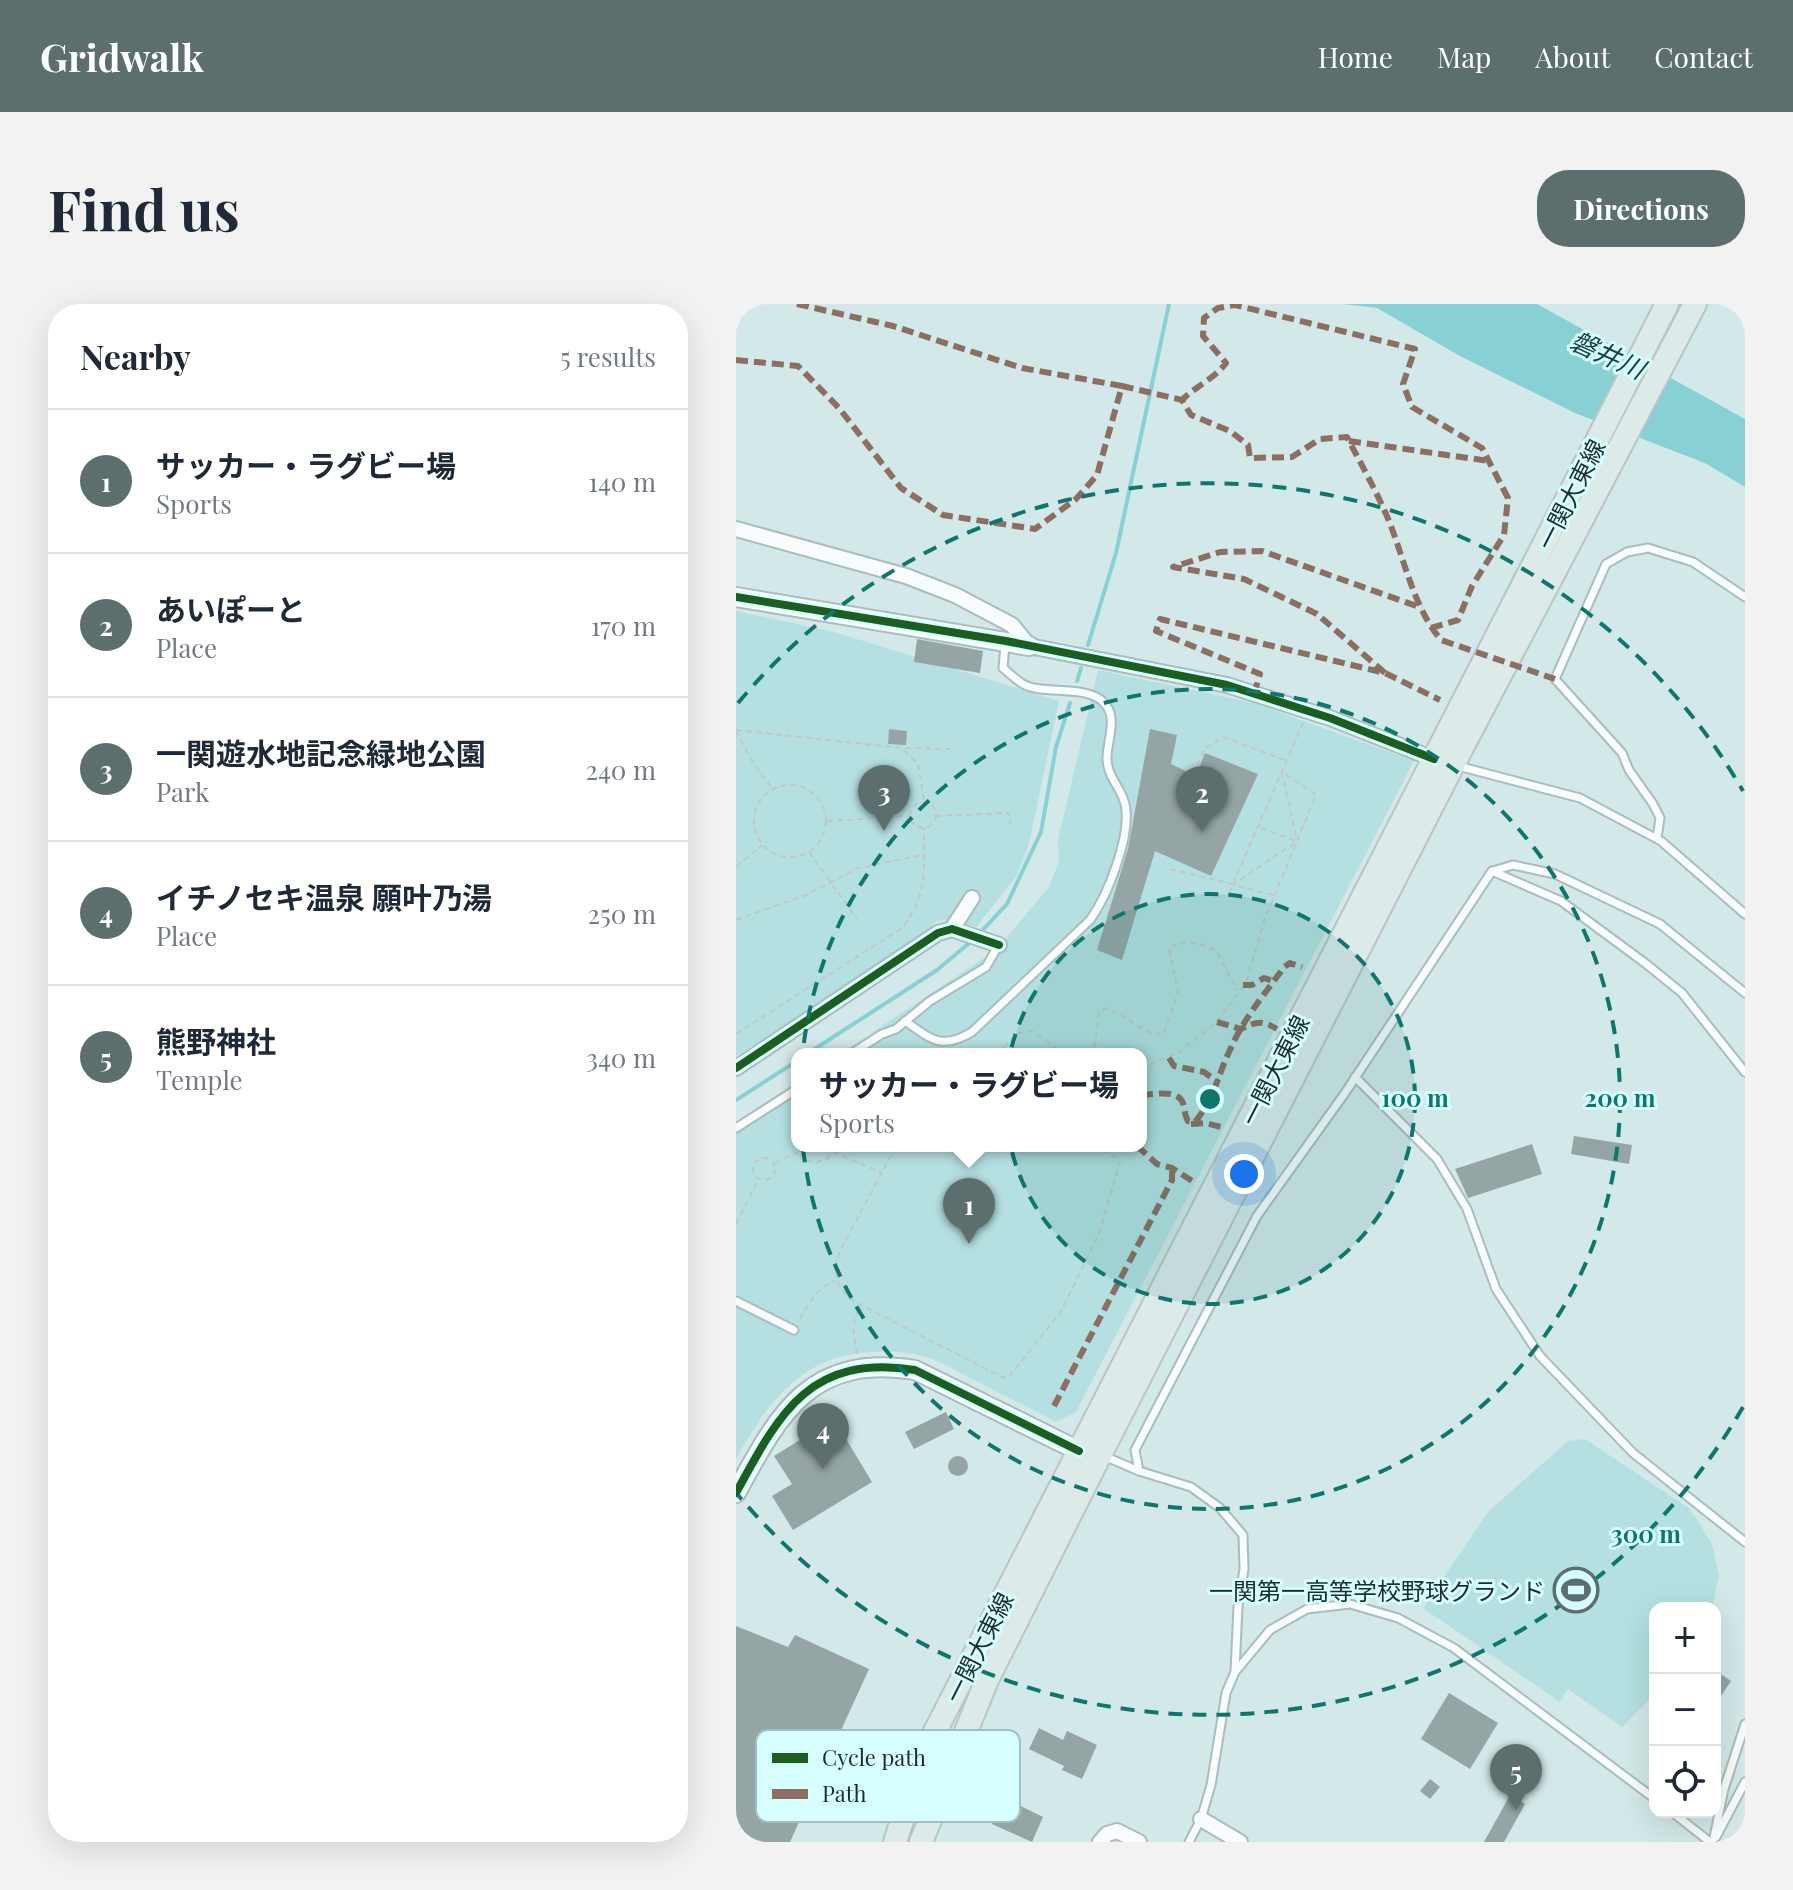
<!DOCTYPE html>
<html lang="en">
<head>
<meta charset="utf-8">
<style>
	:root { --surface:#fff; --page:#f2f2f3; --text:#1f2937; --muted:#747a83; --line:#e0e1e3; --accent:#5d6e6e }
	body { margin:0; font-family:"Playfair Display","Noto Sans JP",serif; background:var(--page); color:var(--text) }
	.controls { position:absolute; right:24px; bottom:24px; display:grid; overflow:hidden; border-radius:16px; box-shadow:0 8px 32px #0002 }
	.controls button { width:72px; height:72px; display:grid; place-items:center; padding:0; border:0; border-bottom:2px solid var(--line); background:var(--surface); color:var(--text); font:40px sans-serif }
	.you { position:absolute; left:508px; top:870px; width:28px; height:28px; margin:-20px; border:6px solid #fff; border-radius:50%; background:#1a73e8; box-shadow:0 0 0 12px #1a73e833 }
	.badge { display:grid; place-items:center; width:52px; height:52px; border-radius:50%; background:var(--accent); color:#fff; font-size:26px; font-weight:700 }
	.pin { position:absolute; translate:-50% -66px; filter:drop-shadow(0 2px 4px #0008) }
	.pin::after { content:''; position:absolute; top:42px; width:28px; height:24px; background:inherit; clip-path:polygon(0 0,100% 0,50% 100%) }
	.popup { position:absolute; left:55px; top:744px; width:356px; height:104px; box-sizing:border-box; display:grid; place-content:center; border-radius:16px; background:var(--surface); filter:drop-shadow(0 2px 6px #0005); font-size:26px; white-space:nowrap; color:var(--muted) }
	.popup b { font-size:30px; color:var(--text) }
	.popup::after { content:''; position:absolute; left:50%; top:100%; margin-left:-16px; border:16px solid transparent; border-top-color:var(--surface) }
	.list { margin:0; padding:0; list-style:none }
	h2 { display:flex; justify-content:space-between; align-items:center; height:104px; margin:0; padding:0 32px; font-size:34px }
	h2 small { font-size:26px; font-weight:400; color:var(--muted) }
	.list li { display:grid; grid-template-columns:52px 1fr auto; gap:24px; align-items:center; box-sizing:border-box; height:144px; padding:0 32px; border-top:2px solid var(--line) }
	.list b { display:block; font-size:30px; white-space:nowrap }
	.list p { margin:0; font-size:26px; white-space:nowrap; color:var(--muted) }
	.list em { font-size:26px; font-style:normal; color:var(--muted) }
	.icon { flex:none; width:44px; height:44px; fill:none; stroke:currentColor; stroke-width:2; stroke-linecap:round; stroke-linejoin:round }
	.map { position:relative; flex:none; width:1009px; height:1538px; overflow:hidden; border-radius:32px }
	header { display:flex; align-items:center; gap:48px; box-sizing:border-box; height:112px; padding:0 40px; background:var(--accent); color:#fff }
	header strong { font-size:38px }
	nav { display:flex; gap:44px; margin-inline-start:auto; font-size:28px }
	.intro { display:flex; align-items:center; justify-content:space-between; box-sizing:border-box; height:192px; padding:0 48px }
	h1 { margin:0; font-size:56px }
	.button { padding:20px 36px; border-radius:32px; background:var(--accent); color:#fff; font-size:28px; font-weight:700 }
	main { display:flex; gap:48px; padding:0 48px }
	aside { flex:1; background:var(--surface); border-radius:32px; box-shadow:0 8px 32px #0002 }
	.map>svg:first-child { display:block }
	.green { fill:#b4e0e1 }
	.water { fill:#87d1d4 }
	.lines { fill:none; stroke-linecap:round; stroke-linejoin:round }
	.stream { stroke:#87d1d4; stroke-width:4 }
	.building { fill:#95a5a6 }
	.service-casing { stroke:#abbcbd; stroke-width:11 }
	.minor-casing { stroke:#abbcbd; stroke-width:18 }
	.tertiary-casing { stroke:#abbcbd; stroke-width:22 }
	.primary-casing { stroke:#bac5c5; stroke-width:26 }
	.path { stroke:#c1c7c7; stroke-width:2; stroke-dasharray:6 4; stroke-linecap:butt }
	.service { stroke:#f8fcfc; stroke-width:7 }
	.minor { stroke:#f8fcfc; stroke-width:14 }
	.tertiary { stroke:#f8fcfc; stroke-width:18 }
	.primary { stroke:#dceaea; stroke-width:22 }
	.quiet { stroke:#8d6e63; stroke-width:6; stroke-dasharray:12 6; stroke-linecap:butt }
	.cycleway-casing { stroke:#d7feff; stroke-width:13 }
	.cycleway { stroke:#1b5e20; stroke-width:8 }
	.ring { fill:none; stroke:#0f766e; stroke-width:4; stroke-dasharray:14 10 }
	.labels { text-anchor:middle; dominant-baseline:central; stroke-width:6; stroke-linejoin:round; paint-order:stroke }
	.street-label { font-size:24px; fill:#1d2c2c; stroke:#d7feff }
	.poi-label { font-size:24px; fill:#1d2c2c; stroke:#d7feff; text-anchor:end }
	.water-label { font-size:26px; font-style:italic; fill:#164445; stroke:#d7feff }
	.key { fill:#d7feff; stroke:#9fbfc0; stroke-width:2 }
	.key-label { font-size:22px; fill:#1d2c2c }
	.centre { fill:#0f766e; stroke:#d7feff; stroke-width:4 }
	.ring-label { font-size:24px; text-anchor:middle; font-weight:bold; fill:#0f766e; stroke:#d7feff; stroke-width:6; stroke-linejoin:round; paint-order:stroke }
</style>
</head>
<body>
<header>
<strong>Gridwalk</strong>
<nav><a>Home</a><a>Map</a><a>About</a><a>Contact</a></nav>
</header>
<div class="intro"><h1>Find us</h1><a class="button">Directions</a></div>
<main>
<aside>
<h2>Nearby<small>5 results</small></h2>
<ul class="list">
<li><span class="badge">1</span><div><b>サッカー・ラグビー場</b><p>Sports</p></div><em>140 m</em></li>
<li><span class="badge">2</span><div><b>あいぽーと</b><p>Place</p></div><em>170 m</em></li>
<li><span class="badge">3</span><div><b>一関遊水地記念緑地公園</b><p>Park</p></div><em>240 m</em></li>
<li><span class="badge">4</span><div><b>イチノセキ温泉 願叶乃湯</b><p>Place</p></div><em>250 m</em></li>
<li><span class="badge">5</span><div><b>熊野神社</b><p>Temple</p></div><em>340 m</em></li>
</ul>
</aside>
<div class="map">
<svg width="1009" height="1538" viewBox="0 0 1009 1538">
	<rect width="100%" height="100%" fill="#d3e8e8"/>
	<g class="green">
		<path d="M 0,307 L 98,328 L 323,397 L 293,540 L 280,573 L 240,623 L 217,616 L 201,617 L 159,654 L 0,752 Z"/>
		<path d="M 362,366 L 518,399 L 678,457 L 340,1108 L 320,1118 C 291,1103 262,1088 232,1073 C 220,1067 207,1058 193,1054 C 176,1048 157,1047 138,1048 C 68,1049 31,1098 0,1155 L 0,819 L 61,779 L 61,842 L 405,842 L 405,750 L 104,750 L 248,654 L 271,633 L 313,583 L 323,557 L 322,536 Z"/>
		<path d="M 849,1135 L 954,1205 L 976,1240 L 983,1271 L 976,1304 L 919,1304 L 919,1390 L 886,1423 L 832,1385 L 824,1398 L 687,1304 L 752,1208 L 832,1137 Z"/>
	</g>
	<path class="water" d="M 608,0 L 801,0 L 1009,115 L 1009,183 L 969,159 L 839,109 L 724,52 L 641,4 Z"/>
	<g class="lines">
		<g class="stream">
			<path d="M 352,341 L 380,249 L 433,0"/>
			<path d="M 341,377 L 345,364"/>
			<path d="M 243,630 L 271,600 L 305,528 L 320,443 L 334,399"/>
			<path d="M 71,750 L 201,666 L 237,636"/>
			<path d="M 0,796 L 61,757"/>
		</g>
	</g>
	<g class="building">
		<path d="M 181,335 L 247,347 L 244,369 L 178,358 Z"/>
		<path d="M 153,425 L 171,427 L 170,441 L 152,440 Z"/>
		<path d="M 414,425 L 441,431 L 435,460 L 460,472 L 469,449 L 522,470 L 475,572 L 419,547 L 386,656 L 361,646 L 392,545 Z"/>
		<path d="M 838,832 L 896,841 L 893,860 L 835,850 Z"/>
		<path d="M 796,840 L 806,870 L 732,894 L 719,865 Z"/>
		<path d="M 210,1108 L 218,1125 L 178,1145 L 169,1128 Z"/>
		<path d="M 98,1115 L 136,1178 L 57,1226 L 36,1192 L 56,1180 L 38,1152 Z"/>
		<circle cx="222" cy="1162" r="10"/>
		<path d="M 0,1322 L 52,1343 L 59,1331 L 133,1365 L 54,1538 L 0,1538 Z"/>
		<path d="M 979,1366 L 995,1377 L 979,1401 Z"/>
		<path d="M 713,1389 L 762,1419 L 734,1465 L 685,1435 Z"/>
		<path d="M 303,1424 L 327,1436 L 331,1427 L 361,1441 L 346,1475 L 326,1466 L 328,1462 L 293,1445 Z"/>
		<path d="M 694,1475 L 704,1483 L 694,1495 L 684,1487 Z"/>
		<path d="M 774,1491 L 789,1500 L 768,1538 L 748,1538 Z"/>
		<path d="M 268,1494 L 307,1513 L 296,1538 L 256,1520 Z"/>
	</g>
	<g class="lines">
		<g class="service-casing">
			<g id="service">
				<path d="M 722,462 L 844,494 L 925,537 L 1009,610"/>
				<path d="M 921,534 L 924,514 L 917,500 L 893,466 L 886,449 L 819,375 L 870,260 L 891,248 L 912,244 L 957,258 L 1009,293"/>
				<path d="M 757,567 L 777,561 L 819,570 L 924,620 L 1009,689"/>
				<path d="M 169,717 C 196,736 206,746 236,728 L 354,616 C 372,591 396,530 389,500 C 385,483 371,473 371,454 C 371,435 384,411 365,396 C 345,381 307,391 287,380 C 280,376 273,369 267,364 L 269,341"/>
				<path d="M 115,750 L 146,730 L 160,725 L 194,697 L 250,663 L 262,642"/>
				<path d="M 619,773 L 701,855 L 731,905 L 760,985 L 804,1052 L 897,1149 L 1009,1238"/>
				<path d="M 0,824 L 61,785"/>
				<path d="M 0,997 L 58,1026"/>
				<path d="M 368,1152 L 403,1167 L 399,1146 L 521,912 L 609,789 L 756,567 L 825,597 L 909,659 L 946,689 L 1009,768"/>
				<path d="M 403,1167 L 455,1183 L 484,1204 L 507,1231 L 508,1265 L 502,1302 L 499,1367"/>
				<path d="M 936,1508 L 974,1538"/>
				<path d="M 980,1533 L 1009,1478"/>
				<path d="M 453,1538 L 465,1515 L 475,1481 L 490,1389 L 499,1368 L 534,1326 L 571,1305 L 614,1300 L 662,1314 L 718,1344 L 919,1495"/>
				<path d="M 977,1538 L 988,1485 L 1009,1420"/>
			</g>
		</g>
		<g class="minor-casing">
			<g id="minor">
				<path d="M 0,225 L 170,272 L 219,291 L 276,321 L 293,342 L 491,381 L 594,414 L 698,455"/>
				<path d="M 216,625 L 236,594"/>
				<path d="M 0,764 L 202,629 L 216,625 L 263,641"/>
				<path d="M 465,1515 L 504,1538"/>
				<path d="M 364,1538 L 371,1530 L 381,1527 L 403,1538"/>
			</g>
		</g>
		<g class="tertiary-casing">
			<g id="tertiary">
				<path d="M 0,293 L 293,342"/>
				<path d="M 0,1189 C 44,1108 74,1050 179,1066 L 343,1147"/>
			</g>
		</g>
		<g class="primary-casing">
			<g id="primary">
				<path d="M 159,1538 L 187,1451 L 931,0"/>
				<path d="M 185,1538 L 251,1376 L 364,1151 L 717,461 L 959,0"/>
			</g>
		</g>
		<g class="path">
			<path d="M 0,426 L 166,444 L 214,445"/>
			<path d="M 0,427 L 17,459 L 36,484"/>
			<path d="M 168,446 L 182,460 L 188,497"/>
			<path d="M 458,471 L 468,445 L 488,433 L 550,457"/>
			<circle cx="54" cy="517" r="36"/>
			<circle cx="187" cy="511" r="13"/>
			<path d="M 200,512 L 273,509 L 274,520"/>
			<path d="M 91,517 L 174,512"/>
			<path d="M 525,524 L 560,537"/>
			<path d="M 73,548 L 121,615"/>
			<path d="M 0,563 L 26,541"/>
			<path d="M 434,565 L 496,580"/>
			<path d="M 493,589 L 567,419"/>
			<path d="M 537,591 L 497,581 L 560,538"/>
			<path d="M 0,616 L 70,591 L 122,564 L 187,551"/>
			<path d="M 0,730 L 166,624 C 192,591 188,564 188,524"/>
			<path d="M 260,750 L 283,729 L 296,727 L 329,750"/>
			<path d="M 351,750 L 359,742 L 363,707 L 372,704 L 416,730 L 428,729 L 442,688 L 433,644 C 450,633 462,640 480,646 L 501,686"/>
			<path d="M 405,765 L 443,748 L 481,718 L 510,678 L 528,617 L 580,491 L 546,468 L 561,537"/>
			<path d="M 61,840 L 66,854 L 79,859 L 92,854 L 97,842"/>
			<path d="M 160,842 L 104,947 C 95,969 101,985 119,998 L 266,1073 L 272,1074 L 326,1006 L 363,929 L 384,858 L 381,854 L 359,842"/>
			<path d="M 97,848 L 146,869"/>
			<circle cx="28" cy="865" r="11"/>
			<path d="M 39,859 L 62,848"/>
			<path d="M 0,920 L 22,876"/>
			<path d="M 64,1015 C 73,999 81,983 99,977"/>
			<path d="M 121,1050 L 117,1023 L 123,1002"/>
		</g>
		<use href="#service" class="service"/>
		<use href="#minor" class="minor"/>
		<use href="#tertiary" class="tertiary"/>
		<use href="#primary" class="primary"/>
		<g class="quiet">
			<path d="M 61,0 L 157,22 L 286,64 L 386,82"/>
			<path d="M 0,56 L 62,62 L 103,104 L 165,184 L 207,211 L 299,225 L 340,195 L 361,171 L 386,82 L 446,96"/>
			<path d="M 613,137 L 753,157"/>
			<path d="M 695,324 L 722,316 L 736,282 L 768,231 L 772,194 L 746,144 L 676,103 L 667,80 L 679,45 L 499,1 L 482,4 L 468,14 L 467,32 L 490,59 C 478,75 460,82 446,96 L 455,111 L 494,127 L 512,141 L 514,154 L 556,153 L 584,135 L 611,133 C 625,160 641,188 653,217 C 669,257 677,302 705,336 L 819,375"/>
			<path d="M 649,369 L 581,310 L 508,275 L 437,263 L 484,248 L 526,247 L 686,304"/>
			<path d="M 518,390 L 524,370 L 420,327 L 424,315 L 649,369 L 704,396"/>
			<path d="M 507,681 L 516,681 L 528,674 L 538,677"/>
			<path d="M 481,718 L 505,725 C 521,717 526,716 541,725"/>
			<path d="M 433,754 L 438,762 L 468,768 L 483,779"/>
			<path d="M 405,791 C 416,791 439,785 446,797 C 449,802 448,811 452,817 L 459,818 C 479,793 481,773 494,746 C 507,715 529,690 548,663 L 554,659 L 566,663"/>
			<path d="M 455,820 L 469,819 L 489,824"/>
			<path d="M 401,842 L 421,860 L 436,864 L 461,880"/>
			<path d="M 318,1102 L 436,876 L 436,864"/>
		</g>
		<g class="cycleway-casing">
			<g id="cycleway">
				<path d="M 0,293 L 270,337 L 491,381 L 594,414 L 698,455"/>
				<path d="M 0,764 L 202,629 L 216,625 L 263,641"/>
				<path d="M 0,1189 C 44,1108 74,1050 179,1066 L 343,1147"/>
			</g>
		</g>
		<use href="#cycleway" class="cycleway"/>
	</g>
	<circle cx="474" cy="795" r="205" fill="#0f766e" fill-opacity=".12"/>
	<g class="ring">
		<circle cx="474" cy="795" r="205"/>
		<circle cx="474" cy="795" r="410"/>
		<path d="M1007 1103A616 616 0 0 1 2 1191M2 399A616 616 0 0 1 1007 487"/>
	</g>
	<defs>
		<g id="stadium-ring" transform="scale(2.3)"><circle r="9.5" fill="#d7feff" stroke="#5d6e6e" stroke-width="1.5"/><path d="M0-5a6.5 5 0 1 0 0 10a6.5 5 0 1 0 0-10ZM-3.5-1.8h7v3.6h-7Z" fill="#5d6e6e"/></g>
	</defs>
	<g fill-rule="evenodd">
		<use href="#stadium-ring" x="840" y="1286"/>
	</g>
	<g class="labels">
		<g class="street-label">
			<text transform="translate(834 190) rotate(-63)">一関大東線</text>
			<text transform="translate(538 766) rotate(-63)">一関大東線</text>
			<text transform="translate(242 1343) rotate(-63)">一関大東線</text>
		</g>
		<g class="poi-label">
			<text x="809" y="1286">一関第一高等学校野球グランド</text>
		</g>
		<g class="water-label">
			<text transform="translate(872 50) rotate(24)">磐井川</text>
		</g>
	</g>
	<rect x="20" y="1426" width="264" height="92" rx="12" class="key"/>
	<rect x="36" y="1449" width="36" height="10" fill="#1b5e20"/>
	<rect x="36" y="1485" width="36" height="10" fill="#8d6e63"/>
	<g class="key-label">
		<text x="86" y="1462">Cycle path</text>
		<text x="86" y="1498">Path</text>
	</g>
	<circle cx="474" cy="795" r="12" class="centre"/>
	<g class="ring-label">
		<text x="679" y="803">100 m</text>
		<text x="884" y="803">200 m</text>
		<text x="910" y="1239">300 m</text>
	</g>
</svg>
<div class="controls">
<button>+</button>
<button>−</button>
<button><svg class="icon" aria-label="locate" viewBox="0 0 24 24"><circle cx="12" cy="12" r="6"/><path d="M12 2v4M12 18v4M2 12h4M18 12h4"/></svg></button>
</div>
<div class="you"></div>
<div class="pin badge" style="left:233px;top:940px">1</div>
<div class="popup"><b>サッカー・ラグビー場</b>Sports</div>
<div class="pin badge" style="left:466px;top:528px">2</div>
<div class="pin badge" style="left:148px;top:527px">3</div>
<div class="pin badge" style="left:87px;top:1165px">4</div>
<div class="pin badge" style="left:780px;top:1506px">5</div>
</div>
</main>
</body>
</html>
